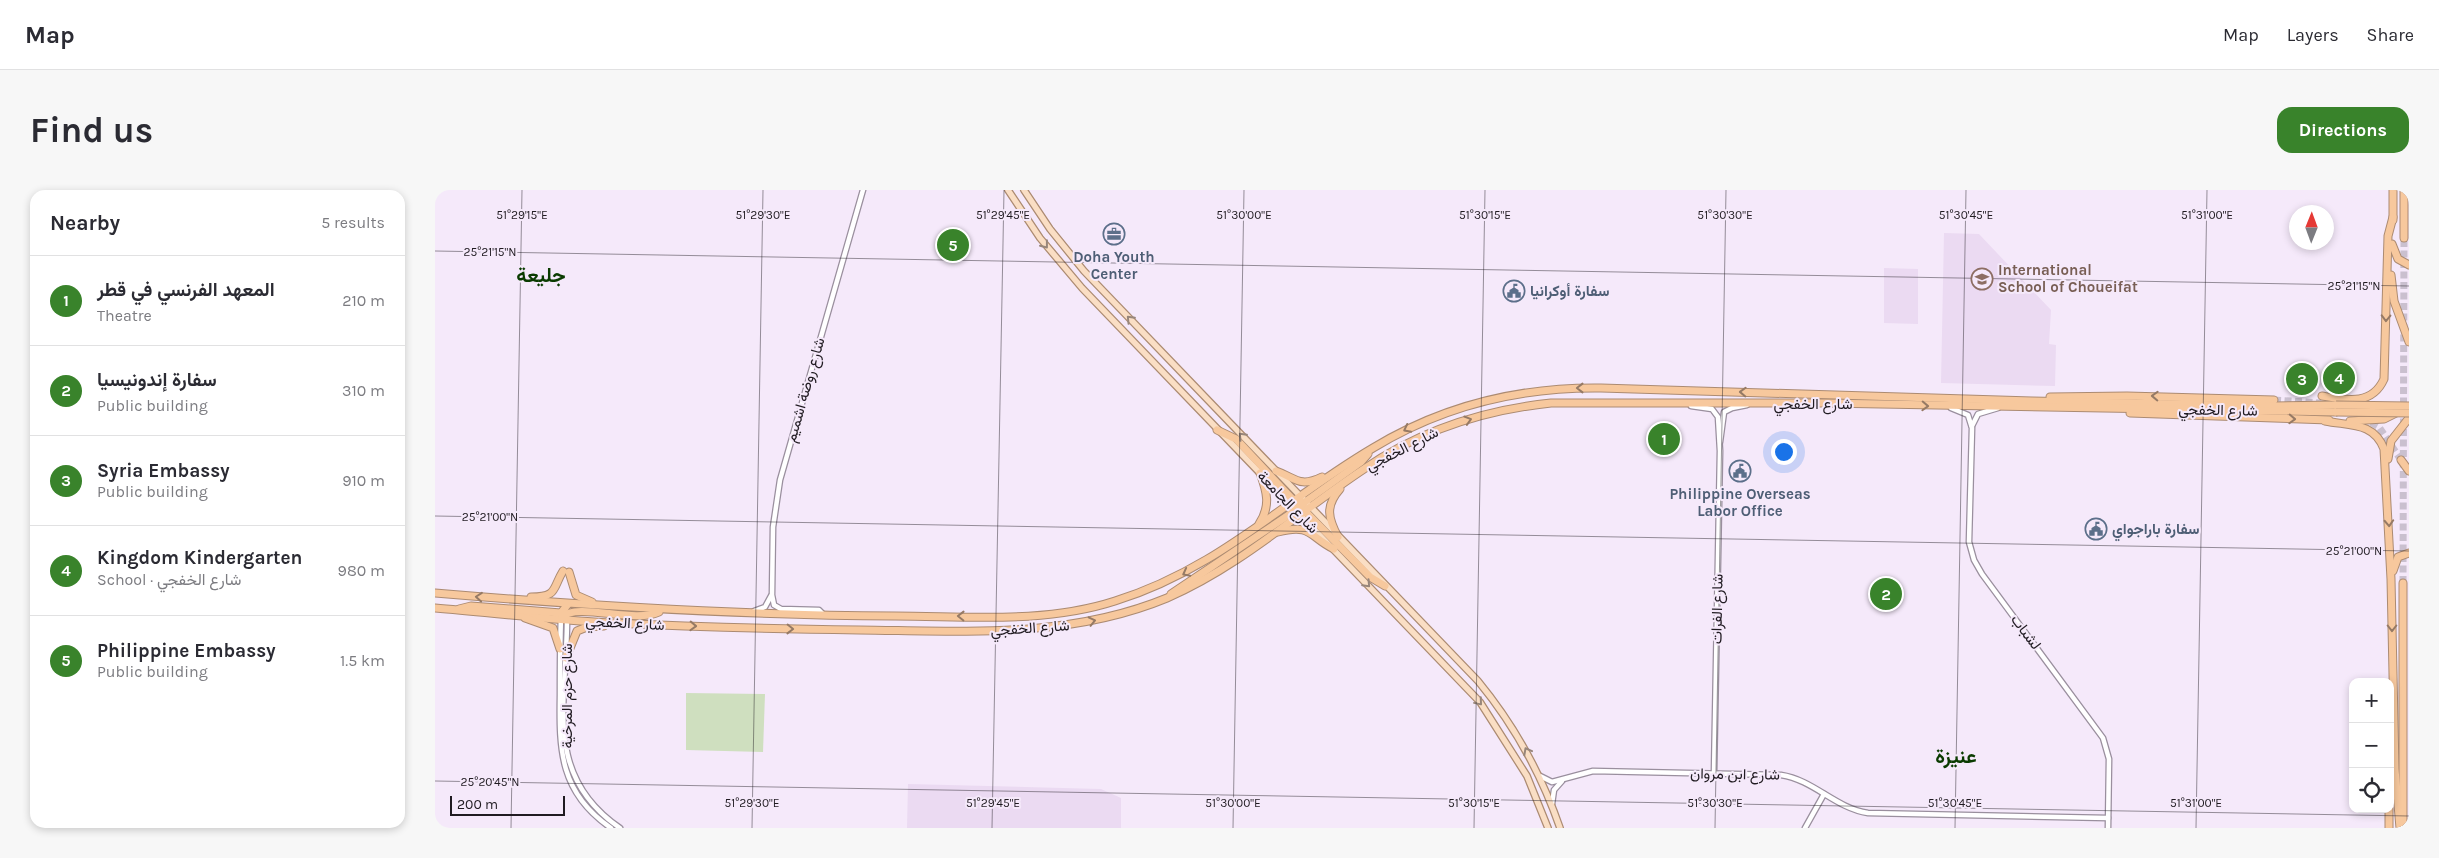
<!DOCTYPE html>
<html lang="en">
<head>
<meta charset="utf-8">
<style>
	:root { --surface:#fff; --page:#f7f7f7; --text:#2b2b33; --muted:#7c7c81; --line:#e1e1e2; --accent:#39832b }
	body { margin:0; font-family:Karla,Vazirmatn,sans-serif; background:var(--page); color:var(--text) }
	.controls { position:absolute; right:15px; bottom:15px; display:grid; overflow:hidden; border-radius:10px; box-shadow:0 2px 8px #0003 }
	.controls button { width:45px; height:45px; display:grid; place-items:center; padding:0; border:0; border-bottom:1px solid var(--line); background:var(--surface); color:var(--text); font:25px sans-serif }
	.compass { position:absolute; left:1854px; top:15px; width:45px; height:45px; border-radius:50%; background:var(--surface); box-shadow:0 2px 8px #0003; rotate:1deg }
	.scale { position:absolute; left:15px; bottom:12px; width:115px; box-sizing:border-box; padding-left:5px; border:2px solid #201b21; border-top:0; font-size:14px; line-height:18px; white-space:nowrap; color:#201b21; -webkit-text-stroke:4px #f5e9fa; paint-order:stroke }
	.you { position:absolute; left:1348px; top:261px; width:18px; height:18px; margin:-12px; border:4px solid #fff; border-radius:50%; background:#1a73e8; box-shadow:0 0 0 8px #1a73e833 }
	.badge { display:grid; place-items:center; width:32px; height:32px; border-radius:50%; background:var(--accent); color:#fff; font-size:16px; font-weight:700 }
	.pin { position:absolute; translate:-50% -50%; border:2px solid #fff; box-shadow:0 1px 5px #0006 }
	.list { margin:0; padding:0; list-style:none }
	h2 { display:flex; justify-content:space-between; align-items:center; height:65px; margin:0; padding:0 20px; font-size:21px }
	h2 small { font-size:16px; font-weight:400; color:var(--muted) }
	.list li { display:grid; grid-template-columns:32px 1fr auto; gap:15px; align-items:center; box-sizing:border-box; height:90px; padding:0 20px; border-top:1px solid var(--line) }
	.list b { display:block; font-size:19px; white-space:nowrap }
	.list p { margin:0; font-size:16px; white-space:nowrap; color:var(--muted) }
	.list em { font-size:16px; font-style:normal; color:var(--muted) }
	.icon { flex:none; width:28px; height:28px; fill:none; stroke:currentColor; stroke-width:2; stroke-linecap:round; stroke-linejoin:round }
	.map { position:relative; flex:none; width:1974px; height:638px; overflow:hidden; border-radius:15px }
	header { display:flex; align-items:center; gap:30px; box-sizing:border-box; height:70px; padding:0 25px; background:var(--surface); border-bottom:1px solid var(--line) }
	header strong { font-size:24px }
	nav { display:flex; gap:28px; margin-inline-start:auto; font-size:18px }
	.intro { display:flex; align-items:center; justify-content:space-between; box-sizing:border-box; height:120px; padding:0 30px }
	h1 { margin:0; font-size:35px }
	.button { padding:12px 22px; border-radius:15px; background:var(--accent); color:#fff; font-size:18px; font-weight:700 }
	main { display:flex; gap:30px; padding:0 30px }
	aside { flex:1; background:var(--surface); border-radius:15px; box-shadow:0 2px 8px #0003 }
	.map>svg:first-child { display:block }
	.built { fill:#ebdaf2 }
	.green { fill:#cfdfbf }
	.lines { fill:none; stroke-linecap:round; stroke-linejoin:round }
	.highway-tunnel { stroke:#cac0cf; stroke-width:7; stroke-dasharray:7 3.5; stroke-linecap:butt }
	.minor-casing { stroke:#9a8f9e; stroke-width:7 }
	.major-casing { stroke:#ac8b72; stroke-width:8 }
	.highway-casing { stroke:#ac8b72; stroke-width:9 }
	.minor { stroke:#fff; stroke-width:4.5 }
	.major { stroke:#fadec4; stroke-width:5.5 }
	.highway { stroke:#f7c89d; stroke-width:7 }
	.highway-bridge-casing { stroke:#ac8b72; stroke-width:9; stroke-linecap:butt }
	.highway-bridge { stroke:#f7c89d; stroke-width:7 }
	.oneway { stroke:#98867b }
	.oneway2 { stroke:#967a65 }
	.ticks { fill:none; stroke:#201b21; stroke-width:1; stroke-opacity:0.45 }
	.labels { text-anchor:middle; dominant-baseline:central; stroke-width:4; stroke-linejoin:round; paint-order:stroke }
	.service-label { font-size:15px; font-weight:bold; fill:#4e5e75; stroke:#f5e9fa }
	.education-label { font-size:15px; font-weight:bold; fill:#785e54; stroke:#f5e9fa; text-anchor:start }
	.street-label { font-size:15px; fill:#201b21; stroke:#f5e9fa }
	.district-label { font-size:20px; font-weight:bold; fill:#0a3b00; stroke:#f5e9fa }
	.ticks-label { font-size:12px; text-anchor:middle; fill:#201b21; stroke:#f5e9fa; stroke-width:4; stroke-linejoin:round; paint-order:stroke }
</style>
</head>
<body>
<header>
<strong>Map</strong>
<nav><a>Map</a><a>Layers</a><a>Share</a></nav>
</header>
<div class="intro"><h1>Find us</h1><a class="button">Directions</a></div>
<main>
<aside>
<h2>Nearby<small>5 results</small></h2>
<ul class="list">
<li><span class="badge">1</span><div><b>المعهد الفرنسي في قطر</b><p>Theatre</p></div><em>210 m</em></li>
<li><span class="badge">2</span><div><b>سفارة إندونيسيا</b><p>Public building</p></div><em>310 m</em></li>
<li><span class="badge">3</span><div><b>Syria Embassy</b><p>Public building</p></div><em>910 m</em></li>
<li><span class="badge">4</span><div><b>Kingdom Kindergarten</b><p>School · شارع الخفجي</p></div><em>980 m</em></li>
<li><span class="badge">5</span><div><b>Philippine Embassy</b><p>Public building</p></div><em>1.5 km</em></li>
</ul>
</aside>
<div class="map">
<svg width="1974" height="638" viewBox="0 0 1974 638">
	<rect width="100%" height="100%" fill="#f5e9fa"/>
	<g class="built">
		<path d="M 1509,43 L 1544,44 L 1616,120 L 1614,154 L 1621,155 L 1620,196 L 1506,193 Z"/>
		<path d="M 1449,78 L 1483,79 L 1483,134 L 1449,133 Z"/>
		<path d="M 473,594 L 666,599 L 686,608 L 686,638 L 472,638 Z"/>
	</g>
	<path class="green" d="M 251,503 L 330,504 L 328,562 L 251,560 Z"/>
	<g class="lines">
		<g class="highway-tunnel">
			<path d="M 1839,210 L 1886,213"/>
			<path d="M 1918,222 L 1944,237 L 1966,270"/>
			<path d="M 1968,393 L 1969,48"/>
		</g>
		<g class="minor-casing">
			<g id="minor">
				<path d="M 1256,216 L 1277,219 L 1283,227 L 1285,261 L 1279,584"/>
				<path d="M 1516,218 L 1533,225 L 1537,238 L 1534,352 L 1539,370 L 1547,384 L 1668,548 L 1674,569 L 1673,638"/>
				<path d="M 1537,236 L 1543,224 L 1563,218"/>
				<path d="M 1285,252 L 1289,222 L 1297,218 L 1312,215"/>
				<path d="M 319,421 L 330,417 L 336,406"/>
				<path d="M 389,425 L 384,420 L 346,419 L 339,415 L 337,405 L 338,337 L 345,290 L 428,0"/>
				<path d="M 126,427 C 125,453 125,479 125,505 C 124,561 125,603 176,638"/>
				<path d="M 132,430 C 132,510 107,585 185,638"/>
				<path d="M 1105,586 L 1117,592 L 1158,581 L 1346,585 C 1379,590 1400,618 1433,623 L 1673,628"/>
				<path d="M 1117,614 L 1119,600 L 1127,591"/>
				<path d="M 1370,638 L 1389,604"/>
			</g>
		</g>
		<g class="major-casing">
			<g id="major">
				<path d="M 573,0 L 605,48 L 647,98 L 1045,512 L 1092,586 L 1113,638"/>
				<path d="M 589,0 L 615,39 L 649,81 L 1043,491 C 1080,536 1106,583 1125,638"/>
			</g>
		</g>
		<g class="highway-casing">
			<g id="highway">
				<path d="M 1958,30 L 1958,0"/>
				<path d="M 1969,48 L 1969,0"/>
				<path d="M 1957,54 L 1963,69 L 1974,75"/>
				<path d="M 1956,85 L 1959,111 L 1974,152"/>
				<path d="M 1887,206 C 1911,210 1937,216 1949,189 L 1953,46 L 1958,27"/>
				<path d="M 1615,207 L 1692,206 L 1839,210"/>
				<path d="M 1695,223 L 1894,230"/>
				<path d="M 1890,231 C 1915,236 1939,232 1949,259 L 1956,389 L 1960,579 L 1965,638"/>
				<path d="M 1915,231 L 1949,229 L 1963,222"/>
				<path d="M 782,240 L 801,249 L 861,313"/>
				<path d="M 1953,269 L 1956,251 L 1974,228"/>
				<path d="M 1966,270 L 1974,281"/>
				<path d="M 841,281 C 861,288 864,298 887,287"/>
				<path d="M 867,318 L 935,387 L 950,396"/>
				<path d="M 865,320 L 870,312 L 926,272 L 933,264"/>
				<path d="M 824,334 C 836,316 832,302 825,283"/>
				<path d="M 843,342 C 877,333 874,347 899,359"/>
				<path d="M 903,347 C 893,328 890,316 905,299"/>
				<path d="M 1958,381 L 1963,367 L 1974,363"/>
				<path d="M 134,382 L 141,405 L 157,412"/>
				<path d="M 0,403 C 153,416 306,425 460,426 C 533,426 609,434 680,411 C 783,379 848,311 938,258 C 1007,216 1085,197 1166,198 L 1597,211 L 1838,216 L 1901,215"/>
				<path d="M 736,404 L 861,320 L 864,316 L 865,307"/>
				<path d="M 96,407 C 123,407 117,399 128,381"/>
				<path d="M 0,418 C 59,423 117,430 176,433 C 259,437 341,439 424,440 C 528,441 633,449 732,408 C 804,377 864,322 929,279 C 984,241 1050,220 1116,213 L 1390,213 L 1901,222"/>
				<path d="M 24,419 L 36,416 L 126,423 L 133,414"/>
				<path d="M 127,427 C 143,412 199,434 224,422"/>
				<path d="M 90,428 L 118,438 L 125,459"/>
				<path d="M 131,468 L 142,441 L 152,437 L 169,436"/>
				<path d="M 1968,635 L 1968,393"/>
				<path d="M 1954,638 L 1954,619"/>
			</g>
		</g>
		<use href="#minor" class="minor"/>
		<use href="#major" class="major"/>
		<use href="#highway" class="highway"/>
		<g class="highway-bridge-casing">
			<g id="highway-bridge">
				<path d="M 1901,215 L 1974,216"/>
				<path d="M 1901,222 L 1974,223"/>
			</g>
		</g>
		<use href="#highway-bridge" class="highway-bridge"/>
	</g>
	<defs><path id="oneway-chevron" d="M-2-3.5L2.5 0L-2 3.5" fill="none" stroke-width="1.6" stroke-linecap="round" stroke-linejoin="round" transform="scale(1.25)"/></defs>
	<g class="oneway">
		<use href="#oneway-chevron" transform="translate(610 55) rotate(52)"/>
		<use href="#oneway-chevron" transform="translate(695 129) rotate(-134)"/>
		<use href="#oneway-chevron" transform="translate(807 246) rotate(-133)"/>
		<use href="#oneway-chevron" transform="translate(932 394) rotate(47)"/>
		<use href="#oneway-chevron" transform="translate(1044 512) rotate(50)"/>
		<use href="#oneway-chevron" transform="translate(1092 561) rotate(-118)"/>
	</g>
	<g class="oneway2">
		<use href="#oneway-chevron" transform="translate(1951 128) rotate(91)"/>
		<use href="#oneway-chevron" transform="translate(1145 198) rotate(180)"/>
		<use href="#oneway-chevron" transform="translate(1308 202) rotate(-178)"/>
		<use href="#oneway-chevron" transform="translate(1720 206) rotate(-178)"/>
		<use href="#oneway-chevron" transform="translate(1490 216) rotate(2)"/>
		<use href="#oneway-chevron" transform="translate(1857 229) rotate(2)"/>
		<use href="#oneway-chevron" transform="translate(1033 230) rotate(-17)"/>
		<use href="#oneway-chevron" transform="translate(972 239) rotate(153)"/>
		<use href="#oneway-chevron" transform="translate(1954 333) rotate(87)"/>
		<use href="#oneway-chevron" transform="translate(751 383) rotate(152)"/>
		<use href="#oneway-chevron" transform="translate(44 407) rotate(-175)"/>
		<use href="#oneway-chevron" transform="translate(526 426) rotate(-179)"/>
		<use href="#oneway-chevron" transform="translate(657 431) rotate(-13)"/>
		<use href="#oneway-chevron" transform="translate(258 436) rotate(2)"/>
		<use href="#oneway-chevron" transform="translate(1957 438) rotate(90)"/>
		<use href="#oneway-chevron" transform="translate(355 439) rotate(1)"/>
	</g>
	<path class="ticks" d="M 0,61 L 1974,96M 0,326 L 1974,361M 0,591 L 1974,626M 76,638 L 87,0M 317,638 L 328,0M 557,638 L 569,0M 798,638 L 809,0M 1039,638 L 1050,0M 1280,638 L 1291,0M 1520,638 L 1531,0M 1761,638 L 1772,0"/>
	<defs>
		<g id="office-ring" transform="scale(1.125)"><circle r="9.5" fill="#f5e9fa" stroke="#5c6f8a" stroke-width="1.5"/><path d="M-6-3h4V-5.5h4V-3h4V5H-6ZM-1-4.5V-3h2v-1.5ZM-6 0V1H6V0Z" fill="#5c6f8a"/></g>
		<g id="school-ring" transform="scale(1.125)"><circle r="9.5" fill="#f5e9fa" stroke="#8d6e63" stroke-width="1.5"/><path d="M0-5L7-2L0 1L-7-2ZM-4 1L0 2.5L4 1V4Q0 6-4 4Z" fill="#8d6e63"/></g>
		<g id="civic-ring" transform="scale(1.125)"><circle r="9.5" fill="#f5e9fa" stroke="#5c6f8a" stroke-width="1.5"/><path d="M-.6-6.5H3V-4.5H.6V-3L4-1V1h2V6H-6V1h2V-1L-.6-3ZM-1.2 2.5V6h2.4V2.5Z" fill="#5c6f8a"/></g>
	</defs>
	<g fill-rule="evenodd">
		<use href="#office-ring" x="679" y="44"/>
		<use href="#school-ring" x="1547" y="89"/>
		<use href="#civic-ring" x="1079" y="101"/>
		<use href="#civic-ring" x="1305" y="281"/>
		<use href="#civic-ring" x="1661" y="339"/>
	</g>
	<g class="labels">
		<g class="service-label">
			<text x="679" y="67">Doha Youth<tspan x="679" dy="17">Center</tspan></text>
			<text x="1095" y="101" text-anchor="start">سفارة أوكرانيا</text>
			<text x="1305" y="304">Philippine Overseas<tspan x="1305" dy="17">Labor Office</tspan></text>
			<text x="1677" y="339" text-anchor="start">سفارة باراجواي</text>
		</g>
		<g class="education-label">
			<text x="1563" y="80">International<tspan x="1563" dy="17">School of Choueifat</tspan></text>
		</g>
		<g class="street-label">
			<text transform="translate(370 200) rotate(-74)">شارع روضة اشميم</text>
			<text x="1378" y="214">شارع الخفجي</text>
			<text transform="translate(1783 220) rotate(1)">شارع الخفجي</text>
			<text transform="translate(967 259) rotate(-27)">شارع الخفجي</text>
			<text transform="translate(853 312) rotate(46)">شارع الجامعة</text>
			<text transform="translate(1282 419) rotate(-89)">شارع الفرات</text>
			<text transform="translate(190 433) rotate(3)">شارع الخفجي</text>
			<text transform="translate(595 438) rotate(-4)">شارع الخفجي</text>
			<text transform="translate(1591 442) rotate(53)">لشباب</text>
			<text transform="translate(132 506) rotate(-90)">شارع حزم المرخية</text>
			<text transform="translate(1300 584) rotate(1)">شارع ابن مروان</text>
		</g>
		<g class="district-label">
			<text x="106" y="85">جليعة</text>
			<text x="1521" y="566">عنيزة</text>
		</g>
	</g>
	<g class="ticks-label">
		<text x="87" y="29">51°29'15"E</text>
		<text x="328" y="29">51°29'30"E</text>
		<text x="568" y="29">51°29'45"E</text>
		<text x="809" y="29">51°30'00"E</text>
		<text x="1050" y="29">51°30'15"E</text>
		<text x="1290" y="29">51°30'30"E</text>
		<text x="1531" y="29">51°30'45"E</text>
		<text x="1772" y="29">51°31'00"E</text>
		<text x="55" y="66">25°21'15"N</text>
		<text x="1919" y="100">25°21'15"N</text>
		<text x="55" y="331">25°21'00"N</text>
		<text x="1919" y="365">25°21'00"N</text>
		<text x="55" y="596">25°20'45"N</text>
		<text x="317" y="617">51°29'30"E</text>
		<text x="558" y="617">51°29'45"E</text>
		<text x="798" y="617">51°30'00"E</text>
		<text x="1039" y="617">51°30'15"E</text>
		<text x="1280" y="617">51°30'30"E</text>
		<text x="1520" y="617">51°30'45"E</text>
		<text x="1761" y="617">51°31'00"E</text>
	</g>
</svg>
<div class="controls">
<button>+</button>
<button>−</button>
<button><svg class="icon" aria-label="locate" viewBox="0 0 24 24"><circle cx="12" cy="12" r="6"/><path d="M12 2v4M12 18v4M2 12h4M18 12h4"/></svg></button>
</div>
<svg class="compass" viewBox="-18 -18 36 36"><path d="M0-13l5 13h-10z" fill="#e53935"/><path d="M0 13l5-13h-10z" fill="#7c7c81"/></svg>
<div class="scale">200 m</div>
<div class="you"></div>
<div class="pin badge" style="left:1229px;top:249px">1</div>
<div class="pin badge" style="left:1451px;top:404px">2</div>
<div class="pin badge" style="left:1867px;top:189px">3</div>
<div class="pin badge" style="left:1904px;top:188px">4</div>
<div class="pin badge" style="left:518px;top:55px">5</div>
</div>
</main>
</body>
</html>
